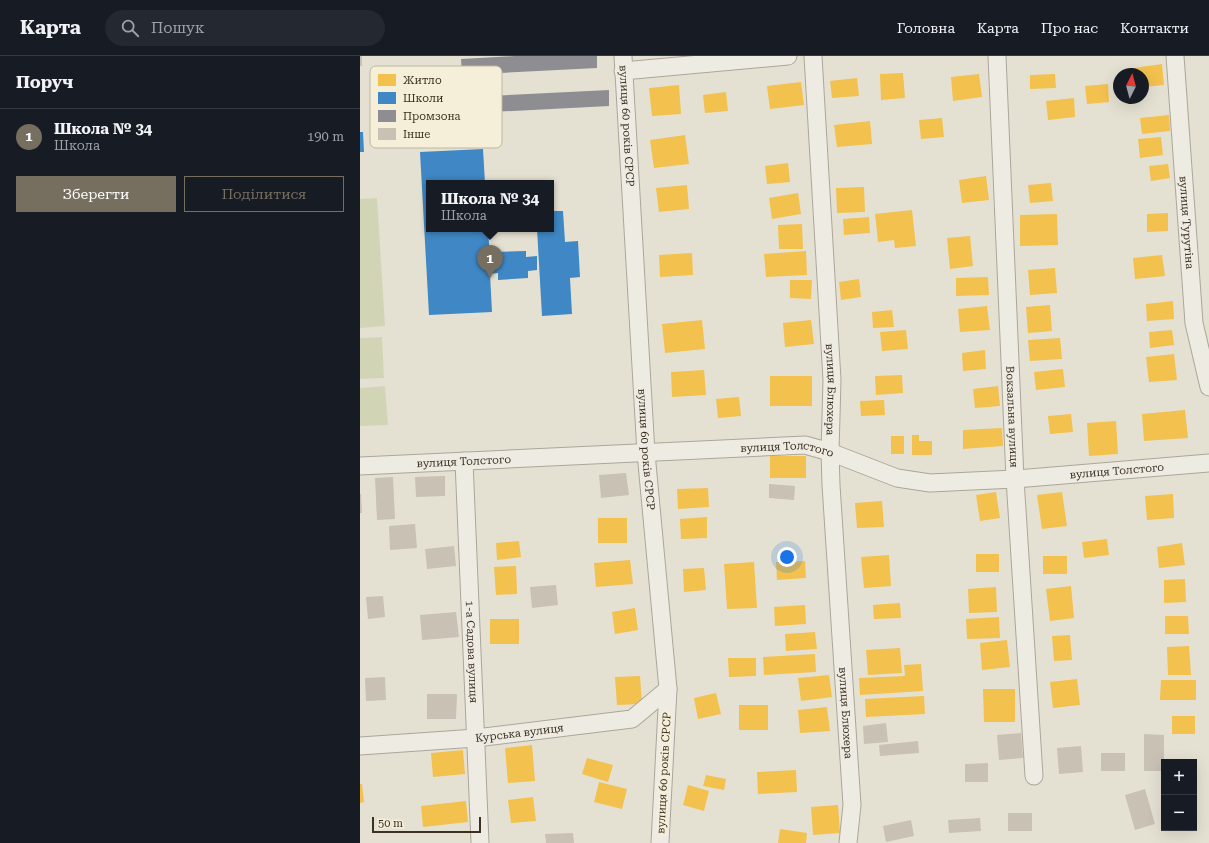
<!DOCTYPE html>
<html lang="uk">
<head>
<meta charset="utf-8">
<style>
	:root { --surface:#171b24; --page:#242831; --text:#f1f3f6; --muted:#9ea1a6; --line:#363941; --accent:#766e5f }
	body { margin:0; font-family:"Roboto Serif",serif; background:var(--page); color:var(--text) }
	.controls { position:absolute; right:12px; bottom:12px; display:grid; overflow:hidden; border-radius:0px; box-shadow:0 4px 16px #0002 }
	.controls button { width:36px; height:36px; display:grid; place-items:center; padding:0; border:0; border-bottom:1px solid var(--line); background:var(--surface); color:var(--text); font:20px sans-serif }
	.compass { position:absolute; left:753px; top:12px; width:36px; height:36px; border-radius:50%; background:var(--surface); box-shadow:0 4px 16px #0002; rotate:6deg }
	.scale { position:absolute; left:12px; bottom:10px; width:109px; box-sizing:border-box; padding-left:4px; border:2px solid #3b3021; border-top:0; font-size:11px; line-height:14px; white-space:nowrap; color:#3b3021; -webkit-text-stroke:3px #f5efd9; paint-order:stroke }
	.you { position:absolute; left:427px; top:501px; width:14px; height:14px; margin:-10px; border:3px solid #fff; border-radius:50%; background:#1a73e8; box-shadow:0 0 0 6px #1a73e833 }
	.badge { display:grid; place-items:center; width:26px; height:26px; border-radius:50%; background:var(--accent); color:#fff; font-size:13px; font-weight:700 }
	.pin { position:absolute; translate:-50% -33px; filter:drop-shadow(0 1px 2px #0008) }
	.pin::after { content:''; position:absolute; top:21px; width:14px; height:12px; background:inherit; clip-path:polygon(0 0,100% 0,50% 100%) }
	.popup { position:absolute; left:66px; top:124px; width:128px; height:52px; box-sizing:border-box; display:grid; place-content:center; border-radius:0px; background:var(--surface); filter:drop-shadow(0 1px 3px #0005); font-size:13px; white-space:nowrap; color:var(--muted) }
	.popup b { font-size:15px; color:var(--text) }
	.popup::after { content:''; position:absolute; left:50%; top:100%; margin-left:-8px; border:8px solid transparent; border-top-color:var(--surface) }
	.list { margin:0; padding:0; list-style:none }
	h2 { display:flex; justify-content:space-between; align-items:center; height:52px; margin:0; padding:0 16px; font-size:17px }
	h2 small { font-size:13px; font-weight:400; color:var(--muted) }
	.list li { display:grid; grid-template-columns:26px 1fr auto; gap:12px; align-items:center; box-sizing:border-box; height:56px; padding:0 16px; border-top:1px solid var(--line) }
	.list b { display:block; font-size:15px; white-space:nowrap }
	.list p { margin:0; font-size:13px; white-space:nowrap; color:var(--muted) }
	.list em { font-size:13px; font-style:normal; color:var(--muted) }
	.actions { display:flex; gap:8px; padding:12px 16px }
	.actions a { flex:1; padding:9px 0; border:1px solid var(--accent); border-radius:0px; text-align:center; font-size:14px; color:var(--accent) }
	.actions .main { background:var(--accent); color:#fff }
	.icon { flex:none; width:22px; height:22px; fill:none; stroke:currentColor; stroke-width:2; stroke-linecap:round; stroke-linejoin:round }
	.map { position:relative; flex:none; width:849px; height:787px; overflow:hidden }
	header { display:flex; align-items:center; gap:24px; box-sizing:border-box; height:56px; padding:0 20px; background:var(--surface); border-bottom:1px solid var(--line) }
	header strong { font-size:19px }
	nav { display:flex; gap:22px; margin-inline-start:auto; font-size:14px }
	.search { width:280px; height:36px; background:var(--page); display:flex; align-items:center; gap:10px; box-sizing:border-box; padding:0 14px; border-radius:22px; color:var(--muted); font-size:15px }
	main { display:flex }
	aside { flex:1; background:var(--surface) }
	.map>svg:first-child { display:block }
	.park { fill:#d2d5b5 }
	.homes { fill:#f2c14e }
	.schools { fill:#3f88c5 }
	.industry { fill:#8d8d92 }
	.building { fill:#c9c1b3 }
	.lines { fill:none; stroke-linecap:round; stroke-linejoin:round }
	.minor-casing { stroke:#aba69a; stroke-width:19 }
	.minor { stroke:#eeebe3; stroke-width:17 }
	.labels { text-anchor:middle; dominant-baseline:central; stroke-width:4; stroke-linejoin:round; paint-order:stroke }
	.street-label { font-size:11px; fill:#3b3021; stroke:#f5efd9 }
	.key { fill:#f5efd9; stroke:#bdb6a2; stroke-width:1 }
	.key-label { font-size:11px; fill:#3b3021 }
</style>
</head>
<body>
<header>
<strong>Карта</strong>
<div class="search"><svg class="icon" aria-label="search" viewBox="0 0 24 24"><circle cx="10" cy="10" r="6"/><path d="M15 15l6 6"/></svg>Пошук</div>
<nav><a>Головна</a><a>Карта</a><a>Про нас</a><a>Контакти</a></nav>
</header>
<main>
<aside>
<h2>Поруч<small></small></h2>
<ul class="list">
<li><span class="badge">1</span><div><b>Школа № 34</b><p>Школа</p></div><em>190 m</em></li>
</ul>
<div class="actions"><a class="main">Зберегти</a><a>Поділитися</a></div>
</aside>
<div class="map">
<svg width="849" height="787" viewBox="0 0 849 787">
	<rect width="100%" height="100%" fill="#e5e1d2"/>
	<g class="park">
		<path d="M 17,142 L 25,270 L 0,272 L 0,143 Z"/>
		<path d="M 22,281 L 24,322 L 0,323 L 0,282 Z"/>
		<path d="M 25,330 L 28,369 L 0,370 L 0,332 Z"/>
	</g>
	<g class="homes">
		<path d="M 802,8 L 804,29 L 783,31 L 783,18 L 775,18 L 774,12 Z"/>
		<path d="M 543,17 L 545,42 L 521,44 L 520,18 Z"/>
		<path d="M 619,18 L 622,41 L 593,45 L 591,21 Z"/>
		<path d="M 695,18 L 696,32 L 670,33 L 670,19 Z"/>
		<path d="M 497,22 L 499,40 L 472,42 L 470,25 Z"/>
		<path d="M 441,26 L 444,49 L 410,53 L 407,30 Z"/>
		<path d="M 748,28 L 749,46 L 727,48 L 725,30 Z"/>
		<path d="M 319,29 L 321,58 L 292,60 L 289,32 Z"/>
		<path d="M 366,36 L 368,55 L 345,57 L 343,39 Z"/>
		<path d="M 714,42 L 715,61 L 688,64 L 686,45 Z"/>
		<path d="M 809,59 L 810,75 L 782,78 L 780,62 Z"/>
		<path d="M 582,62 L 584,81 L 561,83 L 559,64 Z"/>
		<path d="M 510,65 L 512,88 L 477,91 L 474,69 Z"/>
		<path d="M 325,79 L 329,108 L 294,112 L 290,84 Z"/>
		<path d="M 801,81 L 803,99 L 780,102 L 778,83 Z"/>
		<path d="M 428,107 L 430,126 L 407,128 L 405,110 Z"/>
		<path d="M 808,108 L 810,122 L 791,125 L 789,110 Z"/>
		<path d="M 626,120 L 629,144 L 602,147 L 599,124 Z"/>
		<path d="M 691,127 L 693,145 L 670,147 L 668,129 Z"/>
		<path d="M 327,129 L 329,153 L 299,156 L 296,132 Z"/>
		<path d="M 504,131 L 505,156 L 477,157 L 476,132 Z"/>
		<path d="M 438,137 L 441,158 L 412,163 L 409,142 Z"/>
		<path d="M 552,154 L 556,190 L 535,192 L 534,184 L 518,186 L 515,158 Z"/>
		<path d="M 808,157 L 808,175 L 787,176 L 787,158 Z"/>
		<path d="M 697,158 L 698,189 L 660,190 L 660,159 Z"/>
		<path d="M 509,161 L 510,177 L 484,179 L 483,163 Z"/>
		<path d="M 442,168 L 443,193 L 419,193 L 418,169 Z"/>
		<path d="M 610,180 L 613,210 L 590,213 L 587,182 Z"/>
		<path d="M 446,195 L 447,219 L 406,221 L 404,198 Z"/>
		<path d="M 332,197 L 333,219 L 300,221 L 299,199 Z"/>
		<path d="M 802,199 L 805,220 L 775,223 L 773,202 Z"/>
		<path d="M 695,212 L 697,237 L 670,239 L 668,214 Z"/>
		<path d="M 628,221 L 629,239 L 596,240 L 596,222 Z"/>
		<path d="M 499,223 L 501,241 L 481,244 L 479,226 Z"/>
		<path d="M 430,224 L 452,224 L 451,243 L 430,242 Z"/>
		<path d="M 813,245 L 814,263 L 787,265 L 786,248 Z"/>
		<path d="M 690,249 L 692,275 L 668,277 L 666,251 Z"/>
		<path d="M 627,250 L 630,274 L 600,276 L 598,253 Z"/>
		<path d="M 532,254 L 534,271 L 513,272 L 512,256 Z"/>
		<path d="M 342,264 L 345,293 L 305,297 L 302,268 Z"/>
		<path d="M 451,264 L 454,288 L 425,291 L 423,267 Z"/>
		<path d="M 546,274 L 548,293 L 522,295 L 520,276 Z"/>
		<path d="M 812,274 L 814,289 L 790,292 L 789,276 Z"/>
		<path d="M 700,282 L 702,303 L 670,305 L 668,284 Z"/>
		<path d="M 625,294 L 626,313 L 603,315 L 602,297 Z"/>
		<path d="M 814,298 L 817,324 L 789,326 L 786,301 Z"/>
		<path d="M 703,313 L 705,331 L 676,334 L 674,316 Z"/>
		<path d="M 344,314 L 346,339 L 312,341 L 311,316 Z"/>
		<path d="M 542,319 L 543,337 L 516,339 L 515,320 Z"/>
		<rect x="410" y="320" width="42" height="30"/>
		<path d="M 638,330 L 640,350 L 615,352 L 613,333 Z"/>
		<path d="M 379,341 L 381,360 L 358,362 L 356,343 Z"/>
		<path d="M 524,344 L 525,359 L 501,360 L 500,345 Z"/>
		<path d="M 825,354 L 828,382 L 784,385 L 782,358 Z"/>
		<path d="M 711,358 L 713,376 L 690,378 L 688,360 Z"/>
		<path d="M 756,365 L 758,398 L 729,400 L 727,367 Z"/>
		<path d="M 642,372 L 643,390 L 603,393 L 603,374 Z"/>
		<path d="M 552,379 L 559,379 L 559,385 L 572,385 L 572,399 L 552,399 Z"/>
		<rect x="531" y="380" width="13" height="18"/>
		<rect x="410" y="400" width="36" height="22"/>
		<path d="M 348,432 L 349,451 L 318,453 L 317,433 Z"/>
		<path d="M 636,436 L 640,462 L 620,465 L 616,439 Z"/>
		<path d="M 702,436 L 707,470 L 682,473 L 677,439 Z"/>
		<path d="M 813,438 L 814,462 L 787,464 L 785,440 Z"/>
		<path d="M 522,445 L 524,471 L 497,472 L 495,447 Z"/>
		<path d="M 347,461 L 347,482 L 321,483 L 320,463 Z"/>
		<rect x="238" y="462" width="29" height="25"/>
		<path d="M 747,483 L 749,499 L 724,502 L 722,486 Z"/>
		<path d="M 159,485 L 161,501 L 137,504 L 136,487 Z"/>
		<path d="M 822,487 L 825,509 L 799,512 L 797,491 Z"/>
		<rect x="616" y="498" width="23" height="18"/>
		<path d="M 529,499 L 531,530 L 504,532 L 501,501 Z"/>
		<rect x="683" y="500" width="24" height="18"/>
		<path d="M 270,504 L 273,528 L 236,531 L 234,507 Z"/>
		<path d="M 445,505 L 446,522 L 417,524 L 416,506 Z"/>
		<path d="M 394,506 L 397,552 L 367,553 L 364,508 Z"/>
		<path d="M 156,510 L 157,538 L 136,539 L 134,511 Z"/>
		<path d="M 344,512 L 346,534 L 324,536 L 323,513 Z"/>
		<path d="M 825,523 L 826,546 L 804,547 L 804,524 Z"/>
		<path d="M 711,530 L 714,562 L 690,565 L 686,533 Z"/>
		<path d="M 636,531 L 637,556 L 609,557 L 608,533 Z"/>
		<path d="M 540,547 L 541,562 L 514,563 L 513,549 Z"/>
		<path d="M 445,549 L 446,568 L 415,570 L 414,551 Z"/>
		<path d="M 275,552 L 278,574 L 255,578 L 252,556 Z"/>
		<path d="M 805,560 L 828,560 L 829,578 L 805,578 Z"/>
		<path d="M 639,561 L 640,582 L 607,583 L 606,563 Z"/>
		<rect x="130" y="563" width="29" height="25"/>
		<path d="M 455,576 L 457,593 L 426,595 L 425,578 Z"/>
		<path d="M 710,579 L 712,604 L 694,605 L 692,580 Z"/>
		<path d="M 647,584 L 650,611 L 622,614 L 620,587 Z"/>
		<path d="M 829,590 L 831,619 L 808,619 L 807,591 Z"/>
		<path d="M 540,592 L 542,617 L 508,619 L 506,594 Z"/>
		<path d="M 455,598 L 456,616 L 404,619 L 403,601 Z"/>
		<path d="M 368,602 L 396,602 L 396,620 L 369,621 Z"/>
		<path d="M 561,608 L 563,635 L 500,639 L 499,622 L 545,620 L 544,609 Z"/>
		<path d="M 469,619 L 472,641 L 441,645 L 438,622 Z"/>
		<path d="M 280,620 L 282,648 L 257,649 L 255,621 Z"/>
		<path d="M 717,623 L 720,649 L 693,652 L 690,626 Z"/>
		<path d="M 801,624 L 836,624 L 836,644 L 800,644 Z"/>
		<path d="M 623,633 L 655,633 L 655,666 L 624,666 Z"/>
		<path d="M 356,637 L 361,658 L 338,663 L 334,642 Z"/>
		<path d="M 564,640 L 565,658 L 506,661 L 505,643 Z"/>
		<rect x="379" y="649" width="29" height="25"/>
		<path d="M 467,651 L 470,675 L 440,677 L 438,654 Z"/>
		<rect x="812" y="660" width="23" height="18"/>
		<path d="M 172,689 L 175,725 L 148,727 L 145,692 Z"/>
		<path d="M 103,694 L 105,718 L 73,721 L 71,697 Z"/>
		<path d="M 227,702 L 253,709 L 248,726 L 222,718 Z"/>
		<path d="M 436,714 L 437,736 L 398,738 L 397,716 Z"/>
		<path d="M 346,719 L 366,723 L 364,734 L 343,730 Z"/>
		<path d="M 239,726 L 267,733 L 262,753 L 234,746 Z"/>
		<path d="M 0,728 L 2,728 L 4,746 L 0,747 Z"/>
		<path d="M 328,729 L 349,735 L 344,755 L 323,749 Z"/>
		<path d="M 173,741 L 176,765 L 151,767 L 148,744 Z"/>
		<path d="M 106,745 L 108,766 L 63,771 L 61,750 Z"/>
		<path d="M 478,749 L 480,777 L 453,779 L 451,751 Z"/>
		<path d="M 420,773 L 447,777 L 446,787 L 418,787 Z"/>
	</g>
	<g class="schools">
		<path d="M 0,76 L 3,76 L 4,96 L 0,96 Z"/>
		<path d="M 123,93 L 125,127 L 69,127 L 69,173 L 128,173 L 130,202 L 137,202 L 137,196 L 166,195 L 166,201 L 177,200 L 177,214 L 168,215 L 168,222 L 138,224 L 138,217 L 130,218 L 132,256 L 69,259 L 60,96 Z"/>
		<path d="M 191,155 L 203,155 L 205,186 L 218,185 L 220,221 L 210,222 L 212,258 L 182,260 L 177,173 L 191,173 Z"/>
	</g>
	<g class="industry">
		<path d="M 155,0 L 237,0 L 237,12 L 102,19 L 101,3 Z"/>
		<path d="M 249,34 L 249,50 L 72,59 L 71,43 Z"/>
	</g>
	<g class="building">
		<rect x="0" y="0" width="2" height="10"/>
		<path d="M 266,417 L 269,439 L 241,442 L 239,419 Z"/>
		<path d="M 85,420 L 85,440 L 56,441 L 55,421 Z"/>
		<path d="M 33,421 L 35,463 L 17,464 L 15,422 Z"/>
		<path d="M 409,428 L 435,430 L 434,444 L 409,442 Z"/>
		<path d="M 0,438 L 1,438 L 2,457 L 0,457 Z"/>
		<path d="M 55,468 L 57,492 L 30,494 L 29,470 Z"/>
		<path d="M 94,490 L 96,510 L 67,513 L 65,493 Z"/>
		<path d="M 196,529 L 198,549 L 172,552 L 170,531 Z"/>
		<path d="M 23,540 L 25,561 L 8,563 L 6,541 Z"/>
		<path d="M 96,556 L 99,581 L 62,584 L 60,559 Z"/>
		<path d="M 25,621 L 26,644 L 6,645 L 5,622 Z"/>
		<path d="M 67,638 L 97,638 L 96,663 L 67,663 Z"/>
		<path d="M 526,667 L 528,686 L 504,688 L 503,670 Z"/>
		<path d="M 661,677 L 663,702 L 639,704 L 637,679 Z"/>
		<path d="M 784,678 L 804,679 L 804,715 L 784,715 Z"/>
		<path d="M 558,685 L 559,697 L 520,700 L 519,689 Z"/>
		<path d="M 721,690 L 723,716 L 699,718 L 697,692 Z"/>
		<rect x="741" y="697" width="24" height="18"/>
		<path d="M 628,707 L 628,726 L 605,726 L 605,708 Z"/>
		<path d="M 785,733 L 795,768 L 775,774 L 765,739 Z"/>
		<rect x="648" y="757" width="24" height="18"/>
		<path d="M 620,762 L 621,775 L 589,777 L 588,764 Z"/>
		<path d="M 551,764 L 554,780 L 526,786 L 523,770 Z"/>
		<path d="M 213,777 L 214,787 L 186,787 L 185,778 Z"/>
	</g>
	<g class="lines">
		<g class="minor-casing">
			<g id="minor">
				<path id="s1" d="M 263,0 L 286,397 L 308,633 L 300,787"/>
				<path id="s2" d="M 453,0 L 472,324 L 470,396 L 471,429 L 492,749 L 488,787"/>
				<path id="s3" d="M 637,0 L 655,423 L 674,720"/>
				<path id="s4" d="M 815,0 L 834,267 L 849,331"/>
				<path d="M 263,15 L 428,0"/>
				<path id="s5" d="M 104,405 L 120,787"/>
				<path id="s6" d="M 0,410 L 445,389 L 470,396 L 537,422 L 570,427 L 655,423 L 849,407"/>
				<path id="s7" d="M 0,690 L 116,682 L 272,663 L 308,633"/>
			</g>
		</g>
		<use href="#minor" class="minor"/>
	</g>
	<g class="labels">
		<g class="street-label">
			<text stroke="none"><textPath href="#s1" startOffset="70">вулиця 60 років СРСР</textPath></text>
			<text stroke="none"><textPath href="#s4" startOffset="167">вулиця Турутіна</textPath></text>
			<text stroke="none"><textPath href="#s2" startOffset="334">вулиця Блюхера</textPath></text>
			<text stroke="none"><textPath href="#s3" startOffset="361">Вокзальна вулиця</textPath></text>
			<text stroke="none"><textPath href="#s1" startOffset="394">вулиця 60 років СРСР</textPath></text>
			<text stroke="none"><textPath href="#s6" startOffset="428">вулиця Толстого</textPath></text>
			<text stroke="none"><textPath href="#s6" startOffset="104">вулиця Толстого</textPath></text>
			<text stroke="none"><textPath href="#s6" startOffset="764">вулиця Толстого</textPath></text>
			<text stroke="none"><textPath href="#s5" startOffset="191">1-а Садова вулиця</textPath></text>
			<text stroke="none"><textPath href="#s2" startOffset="658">вулиця Блюхера</textPath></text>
			<text stroke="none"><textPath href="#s7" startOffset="160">Курська вулиця</textPath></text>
			<text transform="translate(304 717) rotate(-87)">вулиця 60 років СРСР</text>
		</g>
	</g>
	<rect x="10" y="10" width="132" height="82" rx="6" class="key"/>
	<rect x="18" y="18" width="18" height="12" fill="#f2c14e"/>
	<rect x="18" y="36" width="18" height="12" fill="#3f88c5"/>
	<rect x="18" y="54" width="18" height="12" fill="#8d8d92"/>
	<rect x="18" y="72" width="18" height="12" fill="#c9c1b3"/>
	<g class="key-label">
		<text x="43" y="28">Житло</text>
		<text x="43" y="46">Школи</text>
		<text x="43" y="64">Промзона</text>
		<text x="43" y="82">Інше</text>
	</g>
</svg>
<div class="controls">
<button>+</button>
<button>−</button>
</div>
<svg class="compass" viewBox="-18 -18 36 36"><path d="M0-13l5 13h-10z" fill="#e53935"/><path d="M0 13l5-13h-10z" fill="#9ea1a6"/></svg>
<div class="scale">50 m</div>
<div class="you"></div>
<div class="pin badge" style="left:130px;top:222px">1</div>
<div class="popup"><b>Школа № 34</b>Школа</div>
</div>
</main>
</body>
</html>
